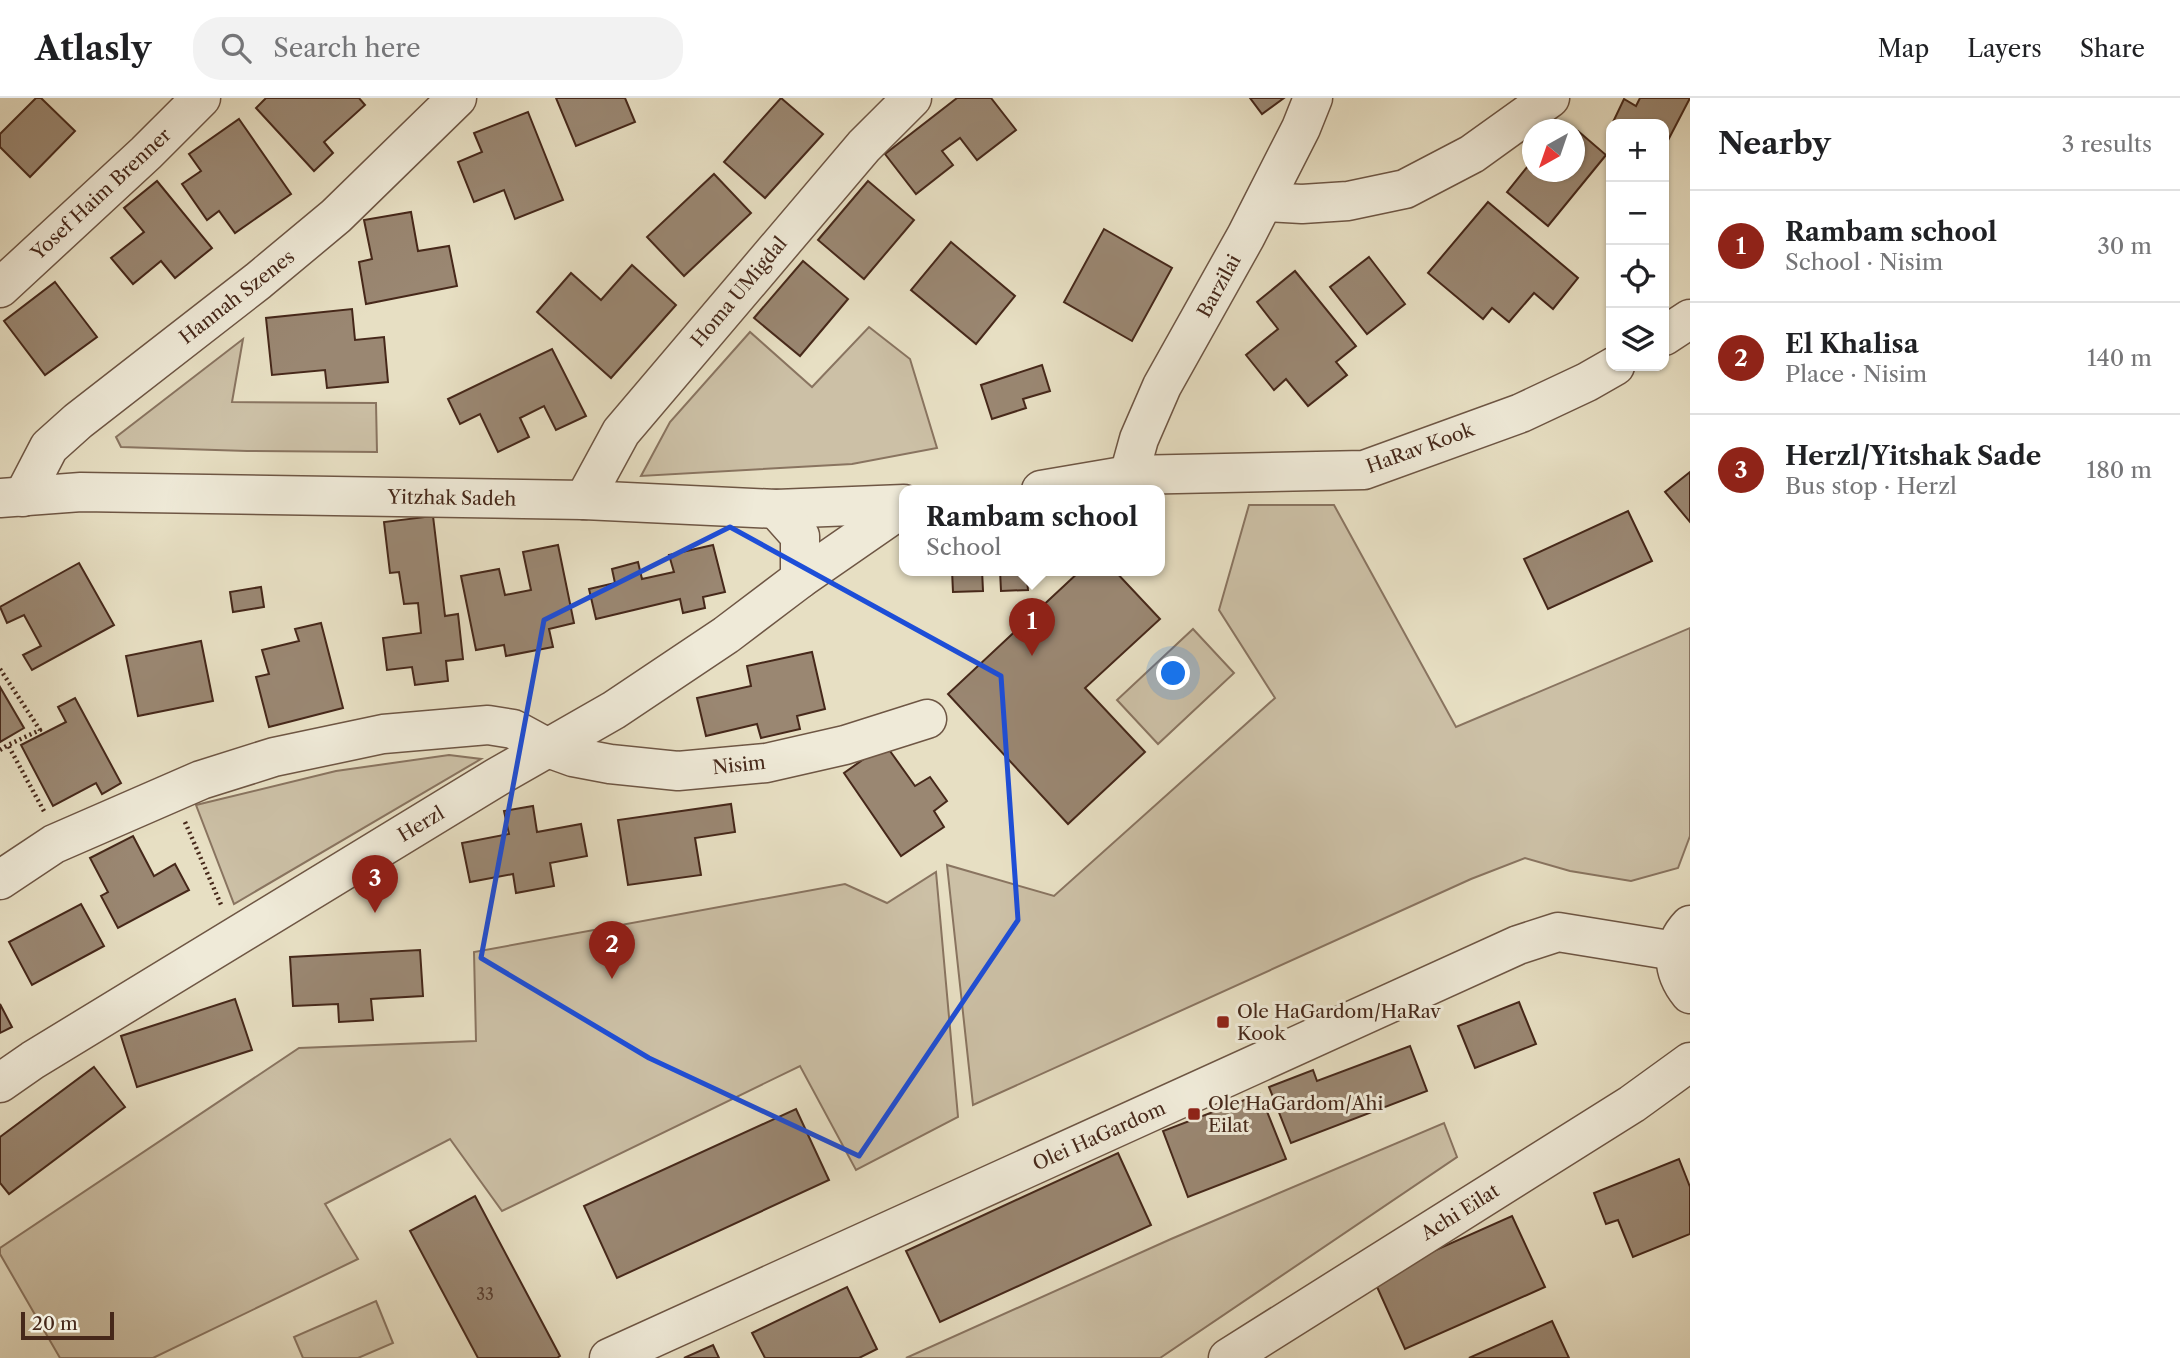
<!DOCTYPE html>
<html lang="en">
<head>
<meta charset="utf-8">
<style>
	:root { --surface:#fff; --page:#f2f2f2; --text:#202124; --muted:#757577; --line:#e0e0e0; --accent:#8f2418 }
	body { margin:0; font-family:"Libre Caslon Text",serif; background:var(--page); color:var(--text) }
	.controls { position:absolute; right:21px; top:21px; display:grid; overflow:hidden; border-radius:14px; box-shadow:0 2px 5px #0004 }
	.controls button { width:63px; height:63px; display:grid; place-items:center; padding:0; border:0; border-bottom:2px solid var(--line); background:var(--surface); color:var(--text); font:35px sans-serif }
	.compass { position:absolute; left:1522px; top:21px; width:63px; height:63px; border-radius:50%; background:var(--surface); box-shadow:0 2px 5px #0004; rotate:220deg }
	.scale { position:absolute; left:21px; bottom:18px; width:93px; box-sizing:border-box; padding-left:7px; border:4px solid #46281a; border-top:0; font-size:19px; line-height:24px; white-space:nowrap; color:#46281a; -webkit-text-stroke:5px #efead8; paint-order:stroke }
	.you { position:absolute; left:1174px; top:576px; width:24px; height:24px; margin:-18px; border:5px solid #fff; border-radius:50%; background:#1a73e8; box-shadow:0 0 0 10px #1a73e833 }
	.badge { display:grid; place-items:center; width:46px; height:46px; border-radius:50%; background:var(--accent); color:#fff; font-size:23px; font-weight:700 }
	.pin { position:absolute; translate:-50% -58px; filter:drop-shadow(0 2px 4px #0008) }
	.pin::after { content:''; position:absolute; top:37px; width:24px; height:21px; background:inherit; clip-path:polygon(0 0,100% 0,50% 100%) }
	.popup { position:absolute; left:899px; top:387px; width:266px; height:91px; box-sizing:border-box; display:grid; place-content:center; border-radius:14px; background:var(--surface); filter:drop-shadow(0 2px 5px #0005); font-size:23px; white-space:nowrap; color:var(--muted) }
	.popup b { font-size:26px; color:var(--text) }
	.popup::after { content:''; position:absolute; left:50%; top:100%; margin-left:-14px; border:14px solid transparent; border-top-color:var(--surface) }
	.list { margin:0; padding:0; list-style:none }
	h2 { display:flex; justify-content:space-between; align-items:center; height:91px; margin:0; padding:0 28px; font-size:30px }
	h2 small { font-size:23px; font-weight:400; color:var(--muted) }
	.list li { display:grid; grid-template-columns:46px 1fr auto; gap:21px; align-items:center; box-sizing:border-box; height:112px; padding:0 28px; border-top:2px solid var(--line) }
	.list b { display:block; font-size:26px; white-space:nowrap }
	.list p { margin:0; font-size:23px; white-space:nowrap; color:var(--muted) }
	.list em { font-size:23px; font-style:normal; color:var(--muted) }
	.icon { flex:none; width:38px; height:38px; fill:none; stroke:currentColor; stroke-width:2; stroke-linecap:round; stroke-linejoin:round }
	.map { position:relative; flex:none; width:1690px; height:1260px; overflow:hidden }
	header { display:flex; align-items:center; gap:42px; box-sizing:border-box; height:98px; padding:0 35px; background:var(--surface); border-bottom:2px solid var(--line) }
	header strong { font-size:33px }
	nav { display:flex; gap:38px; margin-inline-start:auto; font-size:24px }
	.search { width:490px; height:63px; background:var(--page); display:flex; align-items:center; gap:18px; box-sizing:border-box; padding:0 24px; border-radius:28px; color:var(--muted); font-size:26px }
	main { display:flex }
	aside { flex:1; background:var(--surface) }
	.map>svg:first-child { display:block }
	.green { fill:#ccc0a6; stroke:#897460; stroke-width:2 }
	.building { fill:#9a8772; stroke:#46281a; stroke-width:2 }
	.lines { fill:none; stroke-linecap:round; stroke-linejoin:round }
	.minor-casing { stroke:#6e5644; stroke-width:41 }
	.path { stroke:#46281a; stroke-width:4.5; stroke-dasharray:2 3.5; stroke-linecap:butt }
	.minor { stroke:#efead8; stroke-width:38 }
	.marked { fill:none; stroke:#1d4ed8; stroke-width:5; stroke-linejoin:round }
	.poi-dot { fill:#8f2418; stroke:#efead8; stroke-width:2.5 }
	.labels { text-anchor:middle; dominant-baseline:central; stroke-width:6; stroke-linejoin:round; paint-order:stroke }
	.number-label { font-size:16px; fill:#5b4030 }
	.street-label { font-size:19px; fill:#46281a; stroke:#efead8 }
	.poi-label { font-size:19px; fill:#46281a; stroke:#efead8; text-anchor:start }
</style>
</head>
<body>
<header>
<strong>Atlasly</strong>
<div class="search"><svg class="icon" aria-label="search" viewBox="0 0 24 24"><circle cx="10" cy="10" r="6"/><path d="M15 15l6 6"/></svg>Search here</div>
<nav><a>Map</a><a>Layers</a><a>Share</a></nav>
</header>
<main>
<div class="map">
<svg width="1690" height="1260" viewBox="0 0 1690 1260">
	<rect width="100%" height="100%" fill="#e7dfc3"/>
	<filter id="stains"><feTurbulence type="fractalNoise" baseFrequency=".00286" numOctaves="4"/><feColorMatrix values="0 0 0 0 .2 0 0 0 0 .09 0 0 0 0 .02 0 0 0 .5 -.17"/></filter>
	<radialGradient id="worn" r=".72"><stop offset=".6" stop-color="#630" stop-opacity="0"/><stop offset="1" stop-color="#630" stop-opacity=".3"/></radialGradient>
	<g class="green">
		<path d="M 869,229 L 910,261 L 937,350 L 852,366 L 641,378 L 670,324 L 750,234 L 812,289 Z"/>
		<path d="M 243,241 L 232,304 L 376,305 L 377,354 L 247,353 L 121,349 L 116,339 Z"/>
		<path d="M 1249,407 L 1334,407 L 1456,629 L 1690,530 L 1690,738 L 1678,770 L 1631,783 L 1570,773 L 1525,760 L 1471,781 L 973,1007 L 947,767 L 1054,798 L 1275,600 L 1219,512 Z"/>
		<path d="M 1193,531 L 1234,575 L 1158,646 L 1117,602 Z"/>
		<path d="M 449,657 L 481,661 L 234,806 L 196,707 L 336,673 Z"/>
		<path d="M 936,774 L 958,1019 L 856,1072 L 800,968 L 502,1113 L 450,1041 L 325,1106 L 358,1161 L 153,1260 L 60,1260 L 0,1156 L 0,1150 L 299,950 L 476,943 L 474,854 L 845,786 L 887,805 Z"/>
		<path d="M 1444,1025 L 1457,1059 L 1160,1260 L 906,1260 L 1171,1141 Z"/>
		<path d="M 376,1203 L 393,1245 L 358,1260 L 303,1260 L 294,1239 Z"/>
	</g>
	<g class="building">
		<path d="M 36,0 L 41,0 L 75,33 L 30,79 L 0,49 L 0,36 Z"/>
		<path d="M 266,0 L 359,0 L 365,7 L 324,44 L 333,55 L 314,73 L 256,10 Z"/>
		<path d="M 556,0 L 625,0 L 635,24 L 576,48 Z"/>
		<path d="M 781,0 L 823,36 L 765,100 L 724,64 Z"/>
		<path d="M 957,0 L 991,0 L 1016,32 L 977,62 L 960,40 L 942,53 L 953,67 L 916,96 L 885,56 Z"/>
		<path d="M 1250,0 L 1284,0 L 1262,16 Z"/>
		<path d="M 1640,0 L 1690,0 L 1664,50 L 1664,26 L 1617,26 L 1613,24 L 1624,1 L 1636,8 Z"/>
		<path d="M 528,14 L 563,102 L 515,121 L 504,92 L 474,104 L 458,64 L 482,54 L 474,35 Z"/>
		<path d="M 239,21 L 291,96 L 235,135 L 219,113 L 207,122 L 182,86 L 201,73 L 189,56 Z"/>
		<path d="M 1578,33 L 1606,57 L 1548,128 L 1507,94 L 1532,63 L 1532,74 L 1574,74 L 1574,38 Z"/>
		<path d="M 714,76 L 751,115 L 684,178 L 647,139 Z"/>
		<path d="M 157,83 L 212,150 L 175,180 L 161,163 L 133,186 L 111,160 L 144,134 L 124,110 Z"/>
		<path d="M 868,83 L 914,122 L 864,181 L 818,142 Z"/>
		<path d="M 1488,104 L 1578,180 L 1553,211 L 1534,195 L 1509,224 L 1492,210 L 1483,221 L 1428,175 Z"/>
		<path d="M 411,114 L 418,153 L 449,148 L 457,188 L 366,206 L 359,164 L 372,161 L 364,122 Z"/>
		<path d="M 1104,131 L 1172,170 L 1132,243 L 1064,204 Z"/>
		<path d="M 951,144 L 1015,198 L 976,246 L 911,192 Z"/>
		<path d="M 1369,159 L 1405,206 L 1367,236 L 1330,189 Z"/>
		<path d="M 803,163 L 848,201 L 800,258 L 754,220 Z"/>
		<path d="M 632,167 L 676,207 L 611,280 L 537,214 L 571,175 L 601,202 Z"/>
		<path d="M 1295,173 L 1356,248 L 1336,264 L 1347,277 L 1308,308 L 1286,281 L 1274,292 L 1246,257 L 1278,231 L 1257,204 Z"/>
		<path d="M 55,184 L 97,239 L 45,277 L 4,223 Z"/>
		<path d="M 352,211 L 355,242 L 384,239 L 388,284 L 327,290 L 325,272 L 272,277 L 266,220 Z"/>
		<path d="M 552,251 L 586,318 L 556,332 L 544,308 L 520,320 L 529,339 L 498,354 L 480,316 L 460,326 L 448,301 Z"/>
		<path d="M 1042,267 L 1050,293 L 1023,301 L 1026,310 L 992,321 L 981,287 Z"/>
		<path d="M 1690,374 L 1690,424 L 1665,394 Z"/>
		<path d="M 1628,413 L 1652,463 L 1548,511 L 1524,461 Z"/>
		<path d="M 433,418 L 445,518 L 458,516 L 463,561 L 446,563 L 448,583 L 415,587 L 412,569 L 387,572 L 383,540 L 421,535 L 418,505 L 404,506 L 399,474 L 390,475 L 384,424 Z"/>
		<path d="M 558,447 L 574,525 L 549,531 L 553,549 L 506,558 L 504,547 L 476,552 L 461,478 L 499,471 L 505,497 L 531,492 L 523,454 Z"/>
		<path d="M 713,447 L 725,494 L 703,499 L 705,510 L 683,515 L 680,501 L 596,521 L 589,491 L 615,485 L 612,471 L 638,464 L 642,481 L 674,474 L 669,457 Z"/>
		<path d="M 79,465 L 114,527 L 32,572 L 23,557 L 41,548 L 24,517 L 7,525 L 0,509 Z"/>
		<path d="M 952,472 L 982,472 L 983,493 L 953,494 Z"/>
		<path d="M 1000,472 L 1026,472 L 1028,492 L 1001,493 Z"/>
		<path d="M 1081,472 L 1114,472 L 1160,521 L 1085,590 L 1145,654 L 1068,726 L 948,596 Z"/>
		<path d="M 261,489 L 264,509 L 233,514 L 230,494 Z"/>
		<path d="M 321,525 L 343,610 L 269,629 L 256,579 L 269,576 L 262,552 L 299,543 L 295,531 Z"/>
		<path d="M 201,543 L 213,603 L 138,618 L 126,558 Z"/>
		<path d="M 812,554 L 825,611 L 797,618 L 800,631 L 761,640 L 757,626 L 706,638 L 697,600 L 751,588 L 747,568 Z"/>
		<path d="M 0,589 L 24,630 L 0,644 Z"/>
		<path d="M 75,600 L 121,685 L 102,696 L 96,685 L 53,708 L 21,647 L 66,624 L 58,609 Z"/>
		<path d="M 885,646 L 915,688 L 930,679 L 947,703 L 934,713 L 944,729 L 901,758 L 844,675 Z"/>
		<path d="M 731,706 L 735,734 L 695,740 L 701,777 L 628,787 L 618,722 Z"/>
		<path d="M 533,708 L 537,734 L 581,726 L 587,758 L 550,765 L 554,788 L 516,795 L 513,776 L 470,784 L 462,745 L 509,736 L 504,713 Z"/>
		<path d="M 133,738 L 154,778 L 175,766 L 189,792 L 118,830 L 101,798 L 108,794 L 90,760 Z"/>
		<path d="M 81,806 L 104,848 L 32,887 L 9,844 Z"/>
		<path d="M 420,852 L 423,898 L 371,901 L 373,922 L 339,924 L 338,906 L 293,908 L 290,859 Z"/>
		<path d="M 235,901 L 252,952 L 137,989 L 121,938 Z"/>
		<path d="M 1519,904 L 1536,946 L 1475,970 L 1458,928 Z"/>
		<path d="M 0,906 L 12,929 L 0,935 Z"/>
		<path d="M 1410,948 L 1427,993 L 1291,1045 L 1269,989 L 1313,972 L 1317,983 Z"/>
		<path d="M 94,969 L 125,1009 L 9,1096 L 0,1085 L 0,1039 Z"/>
		<path d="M 1260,996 L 1286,1061 L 1188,1099 L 1163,1033 Z"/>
		<path d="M 796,1011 L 829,1082 L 617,1180 L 584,1108 Z"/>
		<path d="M 1118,1055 L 1151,1127 L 940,1224 L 906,1153 Z"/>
		<path d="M 1679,1061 L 1690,1089 L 1690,1136 L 1633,1159 L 1618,1122 L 1606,1126 L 1594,1095 Z"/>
		<path d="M 475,1098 L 560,1258 L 557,1260 L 478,1260 L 410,1133 Z"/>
		<path d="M 1512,1118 L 1545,1189 L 1405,1251 L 1373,1180 Z"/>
		<path d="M 847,1189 L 877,1251 L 859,1260 L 765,1260 L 752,1235 Z"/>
		<path d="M 1552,1223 L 1569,1260 L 1469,1260 Z"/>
		<path d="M 713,1247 L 719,1260 L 684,1260 Z"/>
	</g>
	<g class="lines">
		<g class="minor-casing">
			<g id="minor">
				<path d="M 1264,104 L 1302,106 L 1348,103 L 1405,91 L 1472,56 L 1550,0"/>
				<path d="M 0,190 L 146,55 L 201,0"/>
				<path d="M 1664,238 L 1690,221"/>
				<path d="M 1129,377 L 1139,341 L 1162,288 L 1246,138 L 1301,30 L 1313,0"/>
				<path d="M 1041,392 L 1129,377 L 1364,372 L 1521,315 L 1587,284 L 1615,268"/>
				<path d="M 23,399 L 49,349 L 78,323 L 258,183 L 336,118 L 457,0"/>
				<path d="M 0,400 L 81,394 L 584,402 L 776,411 L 904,406"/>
				<path d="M 584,402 L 621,334 L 864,48 L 912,0"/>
				<path d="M 800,481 L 904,409"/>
				<path d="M 0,782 L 54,746 L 201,682 L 274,659 L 383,636 L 488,627 L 513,631 L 548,650 L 573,659 L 610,666 L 678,673 L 766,665 L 845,647 L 927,621"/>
				<path d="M 1690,827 C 1670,848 1672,874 1690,896"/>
				<path d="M 0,985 L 33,962 L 497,679 L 614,612 L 726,537 L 800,481 L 800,438 L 776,411"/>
				<path d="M 609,1260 L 1518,847 L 1558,834 L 1675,853"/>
				<path d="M 1228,1260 L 1632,1006 L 1690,964"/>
			</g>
		</g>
		<g class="path">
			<path d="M 0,571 L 40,632 L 8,647 L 45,715"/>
			<path d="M 0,652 L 8,647"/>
			<path d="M 185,724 L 222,809"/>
		</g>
		<use href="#minor" class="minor"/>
	</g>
	<path class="marked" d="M 730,429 L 1001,578 L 1018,822 L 859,1058 L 649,960 L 481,860 L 544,522 Z"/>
	<g class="poi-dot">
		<rect x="1216" y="917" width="14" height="14" rx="3.5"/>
		<rect x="1187" y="1009" width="14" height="14" rx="3.5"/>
	</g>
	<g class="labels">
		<g class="number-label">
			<text x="485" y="1196">33</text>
		</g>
		<g class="street-label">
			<text transform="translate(101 96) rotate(-43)">Yosef Haim Brenner</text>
			<text transform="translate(1219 188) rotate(-61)">Barzilai</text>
			<text transform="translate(739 194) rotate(-50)">Homa UMigdal</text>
			<text transform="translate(237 199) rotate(-38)">Hannah Szenes</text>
			<text transform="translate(1420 350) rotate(-20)">HaRav Kook</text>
			<text transform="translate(452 400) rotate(1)">Yitzhak Sadeh</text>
			<text transform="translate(739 667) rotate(-6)">Nisim</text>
			<text transform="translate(421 726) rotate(-31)">Herzl</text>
			<text transform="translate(1099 1038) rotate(-24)">Olei HaGardom</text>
			<text transform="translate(1460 1114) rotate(-32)">Achi Eilat</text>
		</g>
		<g class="poi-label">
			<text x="1237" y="913">Ole HaGardom/HaRav<tspan x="1237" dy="22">Kook</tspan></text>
			<text x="1208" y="1005">Ole HaGardom/Ahi<tspan x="1208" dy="22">Eilat</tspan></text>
		</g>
	</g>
	<rect width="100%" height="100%" filter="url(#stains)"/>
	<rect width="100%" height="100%" fill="url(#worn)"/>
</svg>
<div class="controls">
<button>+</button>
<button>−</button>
<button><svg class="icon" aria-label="locate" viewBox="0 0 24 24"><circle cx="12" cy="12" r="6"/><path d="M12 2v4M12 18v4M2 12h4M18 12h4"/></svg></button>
<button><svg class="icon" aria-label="layers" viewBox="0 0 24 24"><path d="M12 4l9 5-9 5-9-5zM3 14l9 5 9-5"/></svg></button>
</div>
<svg class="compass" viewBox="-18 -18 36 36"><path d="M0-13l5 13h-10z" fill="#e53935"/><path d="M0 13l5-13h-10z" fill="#757577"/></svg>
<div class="scale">20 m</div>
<div class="you"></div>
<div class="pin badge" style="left:1032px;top:558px">1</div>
<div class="popup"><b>Rambam school</b>School</div>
<div class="pin badge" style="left:612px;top:881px">2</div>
<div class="pin badge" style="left:375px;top:815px">3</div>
</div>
<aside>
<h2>Nearby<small>3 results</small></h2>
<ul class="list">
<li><span class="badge">1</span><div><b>Rambam school</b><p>School · Nisim</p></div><em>30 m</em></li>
<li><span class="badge">2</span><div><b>El Khalisa</b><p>Place · Nisim</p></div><em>140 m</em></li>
<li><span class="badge">3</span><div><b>Herzl/Yitshak Sade</b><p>Bus stop · Herzl</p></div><em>180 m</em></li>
</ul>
</aside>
</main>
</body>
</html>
